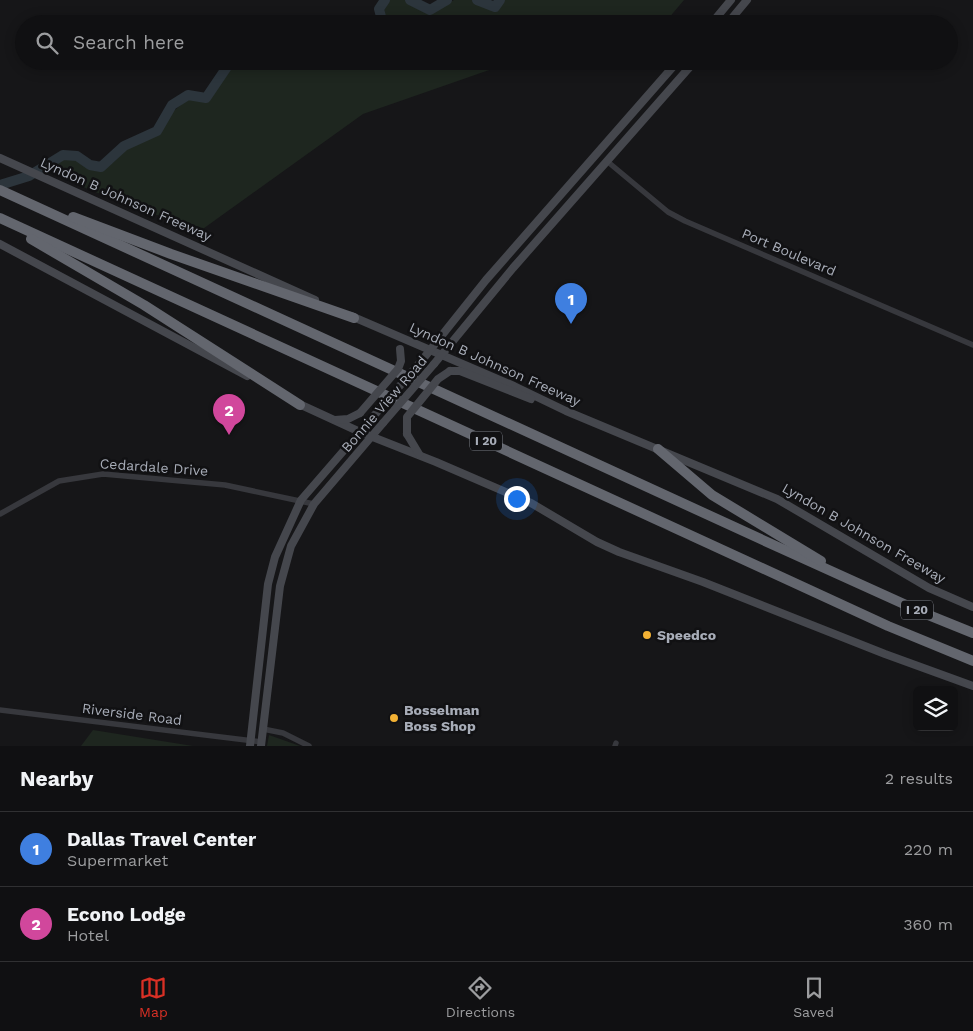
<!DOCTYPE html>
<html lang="en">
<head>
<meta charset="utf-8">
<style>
	:root { --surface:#101012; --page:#19191b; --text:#f1f3f6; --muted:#9c9d9f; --line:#303032; --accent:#d93025 }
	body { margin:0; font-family:"Work Sans",sans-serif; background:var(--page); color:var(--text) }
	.controls { position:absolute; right:15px; bottom:15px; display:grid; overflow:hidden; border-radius:8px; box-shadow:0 2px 12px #0003 }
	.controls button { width:45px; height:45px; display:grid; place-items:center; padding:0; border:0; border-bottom:1px solid var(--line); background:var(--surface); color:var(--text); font:25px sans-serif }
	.you { position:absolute; left:516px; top:498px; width:18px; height:18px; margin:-12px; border:4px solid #fff; border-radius:50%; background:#1a73e8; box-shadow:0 0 0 8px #1a73e833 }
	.badge { display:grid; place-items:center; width:32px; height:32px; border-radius:50%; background:var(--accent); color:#fff; font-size:16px; font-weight:700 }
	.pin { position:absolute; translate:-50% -41px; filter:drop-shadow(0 1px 2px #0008) }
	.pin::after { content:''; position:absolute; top:26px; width:18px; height:15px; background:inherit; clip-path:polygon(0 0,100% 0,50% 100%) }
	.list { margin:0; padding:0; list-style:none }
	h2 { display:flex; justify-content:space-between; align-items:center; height:65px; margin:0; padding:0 20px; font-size:21px }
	h2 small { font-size:16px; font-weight:400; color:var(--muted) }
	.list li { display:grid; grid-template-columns:32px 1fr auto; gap:15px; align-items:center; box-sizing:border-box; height:75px; padding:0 20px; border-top:1px solid var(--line) }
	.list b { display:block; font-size:19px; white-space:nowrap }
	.list p { margin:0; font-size:16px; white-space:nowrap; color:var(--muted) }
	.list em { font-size:16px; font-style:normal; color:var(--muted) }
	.icon { flex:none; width:28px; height:28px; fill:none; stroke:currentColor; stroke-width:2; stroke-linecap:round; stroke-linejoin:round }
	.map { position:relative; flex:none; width:973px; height:746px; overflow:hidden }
	.search { position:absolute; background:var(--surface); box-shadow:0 2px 12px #0003; left:15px; right:15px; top:15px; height:55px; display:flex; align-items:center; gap:12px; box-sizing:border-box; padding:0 18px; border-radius:28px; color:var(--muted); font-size:19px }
	.sheet { height:215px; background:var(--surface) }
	nav { display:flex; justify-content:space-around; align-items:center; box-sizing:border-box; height:70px; border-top:1px solid var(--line); background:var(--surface); font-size:14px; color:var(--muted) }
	nav a { display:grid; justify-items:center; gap:2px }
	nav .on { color:var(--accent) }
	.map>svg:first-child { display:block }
	.green { fill:#1e261f }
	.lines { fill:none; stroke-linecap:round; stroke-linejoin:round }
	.river { stroke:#2c353c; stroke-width:10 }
	.minor { stroke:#37383d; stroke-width:5.5 }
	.secondary { stroke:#45474d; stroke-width:8 }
	.motorway { stroke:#63666e; stroke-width:10 }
	.secondary-bridge { stroke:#45474d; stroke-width:8 }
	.poi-dot { fill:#f2b134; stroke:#111113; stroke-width:2 }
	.labels { text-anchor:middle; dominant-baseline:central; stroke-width:5; stroke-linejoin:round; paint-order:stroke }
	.shield { fill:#111113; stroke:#7b7e86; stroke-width:1 }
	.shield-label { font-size:12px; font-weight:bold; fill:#a8adb8 }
	.street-label { font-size:14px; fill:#a8adb8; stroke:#111113 }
	.poi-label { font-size:14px; font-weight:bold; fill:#a8adb8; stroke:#111113; text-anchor:start }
</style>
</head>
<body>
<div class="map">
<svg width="973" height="746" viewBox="0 0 973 746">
	<rect width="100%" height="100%" fill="#161618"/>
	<g class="green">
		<path d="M 390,0 L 414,0 L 433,11 L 454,0 L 482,0 L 486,2 L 503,3 L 505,0 L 684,0 L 668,19 L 651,24 L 387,24 L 384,10 Z"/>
		<path d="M 232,61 L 515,61 L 363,114 L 200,231 L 90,190 L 42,169 L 70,152 L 82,154 L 87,159 L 101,165 L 114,162 L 132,143 L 160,132 L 170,114 L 194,94 L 210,96 L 229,72 Z"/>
		<path d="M 93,730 L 193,746 L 81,746 Z"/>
		<path d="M 269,735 L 300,746 L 267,746 Z"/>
	</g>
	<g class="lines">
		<g class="river">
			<path d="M 410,0 L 430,10 L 447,0"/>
			<path d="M 477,0 L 495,7 L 500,0"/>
			<path d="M 383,24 L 379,9 L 385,0"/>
			<path d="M 0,185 L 29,176 L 63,155 L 77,156 L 90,165 L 101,167 L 124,146 L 157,131 L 172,105 L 188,95 L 206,98 L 231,61"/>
		</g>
		<g class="minor">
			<path d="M 608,162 L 668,212 L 685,221 L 973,345"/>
			<path d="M 0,514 L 59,481 L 103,474 L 225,485 L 314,504"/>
			<path d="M 0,710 L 262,742"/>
			<path d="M 263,729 L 283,733 L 309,746"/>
			<path d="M 615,746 L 616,743"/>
		</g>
		<g class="secondary">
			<path d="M 711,24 L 731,0"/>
			<path d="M 727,24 L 747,0"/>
			<path d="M 0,158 L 315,300"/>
			<path d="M 0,244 L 247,376"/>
			<path d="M 351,316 L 514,386 L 566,411 L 777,499 L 929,588 L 973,607"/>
			<path d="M 423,359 L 486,280 L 678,61"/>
			<path d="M 434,364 L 513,268 L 695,61"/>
			<path d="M 450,371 L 460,371 L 531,399"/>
			<path d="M 297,403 L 360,432 L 436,462 L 531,503 L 597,542 L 619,552 L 703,582 L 885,654 L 973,686"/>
			<path d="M 335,420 L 348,419 L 360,413"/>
			<path d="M 407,434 L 419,454"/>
			<path d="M 250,746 L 268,584 L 275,557 L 301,500 L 372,418"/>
			<path d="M 261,746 L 280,586 L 291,546 L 314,504 L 383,423"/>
		</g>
		<g class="motorway">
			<path d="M 0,190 L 778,547 L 926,614 L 973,633"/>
			<path d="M 73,217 L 171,254 L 354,318"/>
			<path d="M 0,218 L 888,626 L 973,661"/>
			<path d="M 31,239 L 144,305 L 300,405"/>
			<path d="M 658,449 L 712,495 L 821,561"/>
		</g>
		<g class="secondary-bridge">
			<path d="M 360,413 L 398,369 L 401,361 L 400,349"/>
			<path d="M 372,418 L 423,359"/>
			<path d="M 383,423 L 434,364"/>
			<path d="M 407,434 L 407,417 L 438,379 L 450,371"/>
		</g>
	</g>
	<g class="poi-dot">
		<circle cx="647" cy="635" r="5"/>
		<circle cx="394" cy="718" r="5"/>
	</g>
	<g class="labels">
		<g class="shield">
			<rect x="470" y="431.5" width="32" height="19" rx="4"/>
			<rect x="901" y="600.5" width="32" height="19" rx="4"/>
		</g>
		<g class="shield-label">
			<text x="486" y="441">I 20</text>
			<text x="917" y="610">I 20</text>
		</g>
		<g class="street-label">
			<text transform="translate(126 199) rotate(24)">Lyndon B Johnson Freeway</text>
			<text transform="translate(789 252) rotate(23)">Port Boulevard</text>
			<text transform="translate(495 364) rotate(24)">Lyndon B Johnson Freeway</text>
			<text transform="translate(384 404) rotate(-49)">Bonnie View Road</text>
			<text transform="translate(154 467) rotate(4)">Cedardale Drive</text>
			<text transform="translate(864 533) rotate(30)">Lyndon B Johnson Freeway</text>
			<text transform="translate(132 714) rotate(7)">Riverside Road</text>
		</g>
		<g class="poi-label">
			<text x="657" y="635">Speedco</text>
			<text x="404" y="710">Bosselman<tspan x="404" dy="16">Boss Shop</tspan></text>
		</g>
	</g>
</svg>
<div class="controls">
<button><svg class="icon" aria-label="layers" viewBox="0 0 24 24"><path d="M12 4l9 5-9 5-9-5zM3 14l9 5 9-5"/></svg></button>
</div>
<div class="you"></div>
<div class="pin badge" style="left:571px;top:324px;background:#3f7fe0">1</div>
<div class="pin badge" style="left:229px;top:435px;background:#d1479c">2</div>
<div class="search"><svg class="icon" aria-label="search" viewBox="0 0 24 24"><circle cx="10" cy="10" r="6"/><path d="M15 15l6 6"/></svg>Search here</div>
</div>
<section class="sheet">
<h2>Nearby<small>2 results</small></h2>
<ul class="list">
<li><span class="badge" style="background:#3f7fe0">1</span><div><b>Dallas Travel Center</b><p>Supermarket</p></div><em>220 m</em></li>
<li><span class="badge" style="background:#d1479c">2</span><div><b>Econo Lodge</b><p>Hotel</p></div><em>360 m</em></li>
</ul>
</section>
<nav>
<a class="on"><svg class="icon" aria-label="map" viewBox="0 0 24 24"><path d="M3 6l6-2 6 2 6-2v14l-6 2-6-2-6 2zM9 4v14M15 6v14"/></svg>Map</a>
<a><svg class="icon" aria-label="directions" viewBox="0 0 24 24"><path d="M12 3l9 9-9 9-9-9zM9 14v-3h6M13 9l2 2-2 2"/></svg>Directions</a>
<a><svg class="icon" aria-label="saved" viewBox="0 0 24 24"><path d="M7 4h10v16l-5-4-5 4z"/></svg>Saved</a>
</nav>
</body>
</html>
